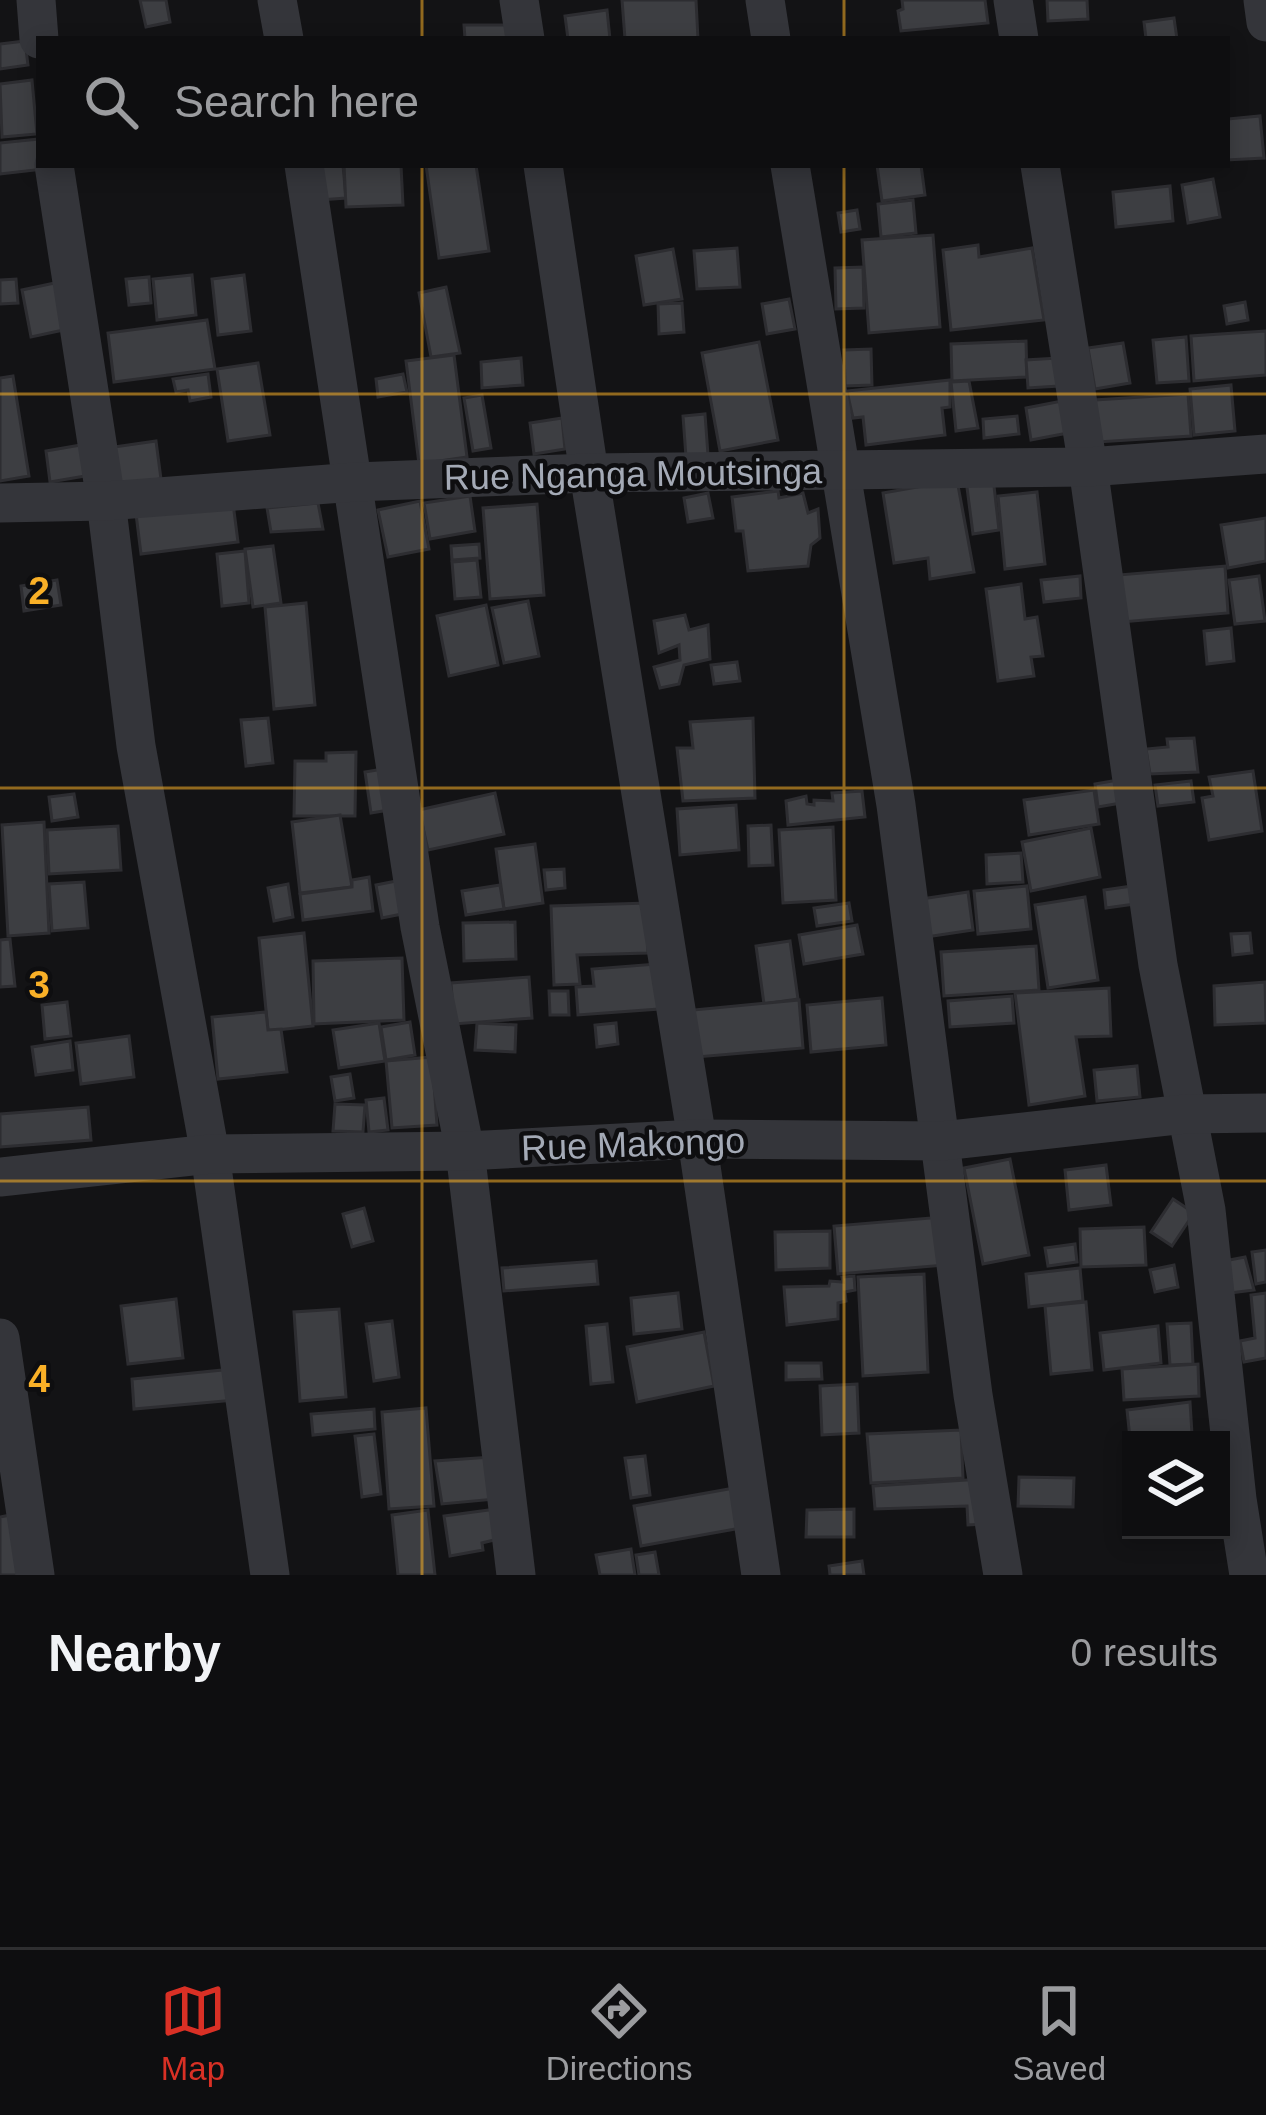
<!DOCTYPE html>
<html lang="en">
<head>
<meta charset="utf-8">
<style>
	:root { --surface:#0e0e10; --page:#1c1c1e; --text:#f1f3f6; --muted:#9b9c9f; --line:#2e2e30; --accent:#d93025 }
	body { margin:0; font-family:Helvetica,sans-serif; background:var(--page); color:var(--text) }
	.controls { position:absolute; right:36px; bottom:36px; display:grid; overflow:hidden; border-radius:0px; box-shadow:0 6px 18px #0003 }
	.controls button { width:108px; height:108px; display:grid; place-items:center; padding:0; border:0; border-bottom:3px solid var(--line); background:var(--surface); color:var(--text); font:60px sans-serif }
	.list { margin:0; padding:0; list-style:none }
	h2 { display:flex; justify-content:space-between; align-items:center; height:156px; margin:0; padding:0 48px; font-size:51px }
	h2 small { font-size:39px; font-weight:400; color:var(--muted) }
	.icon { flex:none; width:66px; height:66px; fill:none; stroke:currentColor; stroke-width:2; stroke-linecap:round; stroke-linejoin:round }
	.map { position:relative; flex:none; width:1266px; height:1575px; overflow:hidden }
	.search { position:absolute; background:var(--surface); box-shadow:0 6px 18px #0003; left:36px; right:36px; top:36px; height:132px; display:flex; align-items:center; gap:30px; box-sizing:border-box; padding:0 42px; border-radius:0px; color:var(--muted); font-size:45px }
	.sheet { height:372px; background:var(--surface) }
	nav { display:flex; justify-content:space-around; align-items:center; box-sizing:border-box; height:168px; border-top:3px solid var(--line); background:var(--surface); font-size:33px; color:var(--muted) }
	nav a { display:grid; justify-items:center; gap:6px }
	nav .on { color:var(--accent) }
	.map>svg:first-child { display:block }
	.building { fill:#3d3e42; stroke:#2d2d31; stroke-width:3 }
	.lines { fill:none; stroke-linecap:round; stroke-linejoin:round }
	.minor { stroke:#34353a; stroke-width:39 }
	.grid { fill:none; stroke:#f9b027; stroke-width:3; stroke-opacity:0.55 }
	.labels { text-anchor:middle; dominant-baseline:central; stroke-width:9; stroke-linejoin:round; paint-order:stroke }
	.street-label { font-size:36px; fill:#a4aab6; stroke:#0e0e10 }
	.grid-label { font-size:39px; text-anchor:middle; font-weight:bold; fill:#f9b027; stroke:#0e0e10; stroke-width:9; stroke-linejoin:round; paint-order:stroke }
</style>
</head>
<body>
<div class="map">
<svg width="1266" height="1575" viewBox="0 0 1266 1575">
	<rect width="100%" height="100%" fill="#131315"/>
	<g class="building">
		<path d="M 140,0 L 166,0 L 170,22 L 146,27 Z"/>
		<path d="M 622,0 L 696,0 L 698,39 L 625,39 Z"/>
		<path d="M 902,0 L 985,0 L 988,23 L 901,31 L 898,11 L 903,9 Z"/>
		<path d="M 1047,0 L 1087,0 L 1088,19 L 1048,21 Z"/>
		<path d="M 607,10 L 610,39 L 568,39 L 565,16 Z"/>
		<path d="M 1174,18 L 1177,39 L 1146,39 L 1144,22 Z"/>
		<path d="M 464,25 L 507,25 L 507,39 L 465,39 Z"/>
		<path d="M 25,41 L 28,65 L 0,69 L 0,44 Z"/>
		<path d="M 32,80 L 37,134 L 2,137 L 0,84 Z"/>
		<path d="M 1260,116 L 1264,158 L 1227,160 L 1227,119 Z"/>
		<path d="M 39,139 L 39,165 L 44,169 L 0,174 L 0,143 Z"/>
		<path d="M 318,165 L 343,165 L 346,198 L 320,200 Z"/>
		<path d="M 344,165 L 401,165 L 403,205 L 346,207 Z"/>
		<path d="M 426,165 L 476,165 L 489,251 L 439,258 Z"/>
		<path d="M 877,165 L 921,165 L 925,195 L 882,201 Z"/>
		<path d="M 1213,179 L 1220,217 L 1188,223 L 1182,185 Z"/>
		<path d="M 1170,186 L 1173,221 L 1116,227 L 1113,192 Z"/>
		<path d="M 913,200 L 916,233 L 881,237 L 878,204 Z"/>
		<path d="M 857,210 L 860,229 L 841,232 L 838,213 Z"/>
		<path d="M 933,235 L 940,327 L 869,333 L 862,240 Z"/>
		<path d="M 978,245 L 979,257 L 1032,248 L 1044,320 L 951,330 L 943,250 Z"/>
		<path d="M 737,248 L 740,287 L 697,289 L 694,251 Z"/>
		<path d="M 673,249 L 682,299 L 644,305 L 636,256 Z"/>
		<path d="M 863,267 L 864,308 L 836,309 L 835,268 Z"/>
		<path d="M 192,275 L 196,315 L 157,320 L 153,279 Z"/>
		<path d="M 244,275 L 251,331 L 218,335 L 212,279 Z"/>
		<path d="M 149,277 L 151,303 L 129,305 L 126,279 Z"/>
		<path d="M 16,279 L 18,303 L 0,304 L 0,280 Z"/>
		<path d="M 59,282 L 68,329 L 31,337 L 22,290 Z"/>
		<path d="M 446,287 L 460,353 L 431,357 L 419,293 Z"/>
		<path d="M 789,299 L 795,329 L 767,334 L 762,304 Z"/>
		<path d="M 1245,302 L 1248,320 L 1227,324 L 1224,306 Z"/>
		<path d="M 682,303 L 684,332 L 659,334 L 658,304 Z"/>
		<path d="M 207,320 L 215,369 L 114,382 L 108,333 Z"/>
		<path d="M 1266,331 L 1266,375 L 1194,381 L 1191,336 Z"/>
		<path d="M 1186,337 L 1189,381 L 1157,383 L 1153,340 Z"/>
		<path d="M 1026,341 L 1027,377 L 952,381 L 951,344 Z"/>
		<path d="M 759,342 L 778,440 L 720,451 L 702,353 Z"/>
		<path d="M 1123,343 L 1130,383 L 1095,389 L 1088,348 Z"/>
		<path d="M 871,349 L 872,385 L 845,386 L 844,350 Z"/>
		<path d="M 454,355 L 467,457 L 419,464 L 406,361 Z"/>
		<path d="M 521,358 L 523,385 L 482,388 L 481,362 Z"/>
		<path d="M 1057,358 L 1059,386 L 1028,388 L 1026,360 Z"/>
		<path d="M 258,363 L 270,435 L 228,441 L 217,369 Z"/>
		<path d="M 208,374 L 211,397 L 190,401 L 188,390 L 176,392 L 173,379 Z"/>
		<path d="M 403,374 L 407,392 L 378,397 L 376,379 Z"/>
		<path d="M 13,376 L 29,476 L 0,481 L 0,378 Z"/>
		<path d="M 950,380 L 950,407 L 942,408 L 945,435 L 866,445 L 863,417 L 853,418 L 847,391 Z"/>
		<path d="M 969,381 L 978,428 L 956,431 L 951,382 Z"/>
		<path d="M 1231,385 L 1235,431 L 1194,435 L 1190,389 Z"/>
		<path d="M 1188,394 L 1191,436 L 1098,442 L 1095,400 Z"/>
		<path d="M 482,395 L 491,448 L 473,451 L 464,398 Z"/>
		<path d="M 1062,401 L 1068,433 L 1031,440 L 1026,408 Z"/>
		<path d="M 705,414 L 708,455 L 686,457 L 683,416 Z"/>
		<path d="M 1017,416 L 1019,434 L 984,438 L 983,419 Z"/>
		<path d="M 562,418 L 565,449 L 534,454 L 530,423 Z"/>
		<path d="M 156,441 L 161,479 L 118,484 L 114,447 Z"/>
		<path d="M 92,443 L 97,474 L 50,482 L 46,451 Z"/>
		<path d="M 993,477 L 999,530 L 973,534 L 966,480 Z"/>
		<path d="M 957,480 L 974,572 L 930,579 L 928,558 L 894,563 L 883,493 Z"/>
		<path d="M 778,491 L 779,498 L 803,493 L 808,513 L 818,509 L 820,538 L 811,545 L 808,566 L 748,571 L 743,531 L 736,531 L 732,497 Z"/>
		<path d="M 1037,492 L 1045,564 L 1005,569 L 998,496 Z"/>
		<path d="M 708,493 L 713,518 L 688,522 L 684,498 Z"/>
		<path d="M 470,496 L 475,531 L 430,539 L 424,503 Z"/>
		<path d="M 420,501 L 429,549 L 388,557 L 378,510 Z"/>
		<path d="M 233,503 L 238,542 L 141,554 L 136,514 Z"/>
		<path d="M 318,503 L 323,529 L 271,532 L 267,508 Z"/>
		<path d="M 537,504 L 544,595 L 490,599 L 483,508 Z"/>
		<path d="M 1266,518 L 1266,561 L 1228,568 L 1221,525 Z"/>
		<path d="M 479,544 L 480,558 L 452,560 L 451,546 Z"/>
		<path d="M 273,546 L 281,603 L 253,607 L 245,549 Z"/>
		<path d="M 245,551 L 249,603 L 222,606 L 217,554 Z"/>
		<path d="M 477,560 L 481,597 L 455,599 L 452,562 Z"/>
		<path d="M 1225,566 L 1228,613 L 1122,622 L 1118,575 Z"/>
		<path d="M 1080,576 L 1081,598 L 1044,602 L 1041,580 Z"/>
		<path d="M 1259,576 L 1265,621 L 1235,624 L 1229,580 Z"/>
		<path d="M 57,580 L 61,605 L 24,611 L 21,586 Z"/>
		<path d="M 1021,584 L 1025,619 L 1037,617 L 1043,656 L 1031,657 L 1034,676 L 998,681 L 986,589 Z"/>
		<path d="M 528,601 L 539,656 L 504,663 L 492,608 Z"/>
		<path d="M 306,603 L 315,705 L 274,709 L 265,607 Z"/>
		<path d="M 486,605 L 498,665 L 449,676 L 437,616 Z"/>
		<path d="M 685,615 L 689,630 L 708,625 L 710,659 L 684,665 L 679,684 L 660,688 L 654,667 L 680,660 L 679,645 L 659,653 L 654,621 Z"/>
		<path d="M 1231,628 L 1234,661 L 1207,664 L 1204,631 Z"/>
		<path d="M 737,662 L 740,681 L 714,684 L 711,665 Z"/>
		<path d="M 268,718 L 273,763 L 246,766 L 241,720 Z"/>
		<path d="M 753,718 L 755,798 L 683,801 L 677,748 L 693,748 L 690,722 Z"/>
		<path d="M 1194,738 L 1198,772 L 1150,774 L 1146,749 L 1168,747 L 1167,739 Z"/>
		<path d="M 356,752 L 355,816 L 294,816 L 295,761 L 326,761 L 326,753 Z"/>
		<path d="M 389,768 L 395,809 L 371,813 L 365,772 Z"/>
		<path d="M 1253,771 L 1262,831 L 1209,840 L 1202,798 L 1213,796 L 1209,777 Z"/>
		<path d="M 1118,780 L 1121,803 L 1098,807 L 1095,784 Z"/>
		<path d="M 1191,781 L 1194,802 L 1158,806 L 1155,785 Z"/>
		<path d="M 1094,790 L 1099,824 L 1029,835 L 1024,800 Z"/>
		<path d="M 862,791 L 865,817 L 788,825 L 786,801 L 806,796 L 807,804 L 814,805 L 814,800 L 833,801 L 832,793 Z"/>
		<path d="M 495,793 L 504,834 L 428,850 L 419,810 Z"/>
		<path d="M 74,794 L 78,817 L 52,821 L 49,797 Z"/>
		<path d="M 736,805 L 739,850 L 680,855 L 677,809 Z"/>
		<path d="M 340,815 L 352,887 L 300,893 L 292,822 Z"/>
		<path d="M 44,822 L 49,933 L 8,936 L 2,825 Z"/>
		<path d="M 771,825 L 773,865 L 749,866 L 748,826 Z"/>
		<path d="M 118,826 L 121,870 L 49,874 L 47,830 Z"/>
		<path d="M 833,827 L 836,900 L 783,903 L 779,830 Z"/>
		<path d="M 1091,828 L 1100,877 L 1031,891 L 1022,842 Z"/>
		<path d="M 535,844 L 543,903 L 504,909 L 496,849 Z"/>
		<path d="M 1021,853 L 1023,882 L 987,884 L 986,855 Z"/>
		<path d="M 564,869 L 565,888 L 546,890 L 544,870 Z"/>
		<path d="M 369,877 L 373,911 L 303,920 L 300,894 L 352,887 L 352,880 Z"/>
		<path d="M 396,881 L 402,914 L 382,918 L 376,885 Z"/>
		<path d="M 84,882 L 88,928 L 52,931 L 49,884 Z"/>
		<path d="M 288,884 L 293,917 L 274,921 L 268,888 Z"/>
		<path d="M 500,885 L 504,909 L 466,915 L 462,891 Z"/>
		<path d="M 1027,886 L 1031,929 L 978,934 L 974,891 Z"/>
		<path d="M 1132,886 L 1135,904 L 1106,908 L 1104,890 Z"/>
		<path d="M 968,892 L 973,930 L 926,937 L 921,899 Z"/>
		<path d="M 1085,897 L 1098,980 L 1048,988 L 1035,905 Z"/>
		<path d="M 647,903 L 648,953 L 577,955 L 580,984 L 554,985 L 551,906 Z"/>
		<path d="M 849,903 L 852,921 L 817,926 L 814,908 Z"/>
		<path d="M 515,922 L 516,959 L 464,961 L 463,923 Z"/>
		<path d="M 857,925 L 863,954 L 804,964 L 799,935 Z"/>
		<path d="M 304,933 L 313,1026 L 268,1031 L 259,938 Z"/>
		<path d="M 1250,933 L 1252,953 L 1233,955 L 1231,934 Z"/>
		<path d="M 10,939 L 15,986 L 0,987 L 0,940 Z"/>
		<path d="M 790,941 L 798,999 L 764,1004 L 756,946 Z"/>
		<path d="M 1036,946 L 1039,990 L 944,996 L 941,952 Z"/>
		<path d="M 402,958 L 404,1020 L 314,1024 L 313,961 Z"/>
		<path d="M 656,964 L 659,1009 L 578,1015 L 576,987 L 594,986 L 592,969 Z"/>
		<path d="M 529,977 L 532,1018 L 454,1024 L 451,983 Z"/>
		<path d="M 1265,982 L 1266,1023 L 1215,1025 L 1214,986 Z"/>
		<path d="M 1109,988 L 1111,1036 L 1076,1037 L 1085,1096 L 1029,1105 L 1015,993 Z"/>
		<path d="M 549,991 L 568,991 L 569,1015 L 550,1015 Z"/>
		<path d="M 1012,996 L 1014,1023 L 950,1027 L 948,1001 Z"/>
		<path d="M 882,998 L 886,1045 L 811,1052 L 807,1005 Z"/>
		<path d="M 799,1000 L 803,1048 L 697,1057 L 693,1010 Z"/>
		<path d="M 67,1002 L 71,1036 L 45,1039 L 42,1005 Z"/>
		<path d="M 266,1012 L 268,1030 L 281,1029 L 287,1072 L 218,1079 L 212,1017 Z"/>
		<path d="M 410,1022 L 415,1055 L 386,1060 L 381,1027 Z"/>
		<path d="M 379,1023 L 385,1061 L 339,1068 L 333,1030 Z"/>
		<path d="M 477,1023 L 516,1025 L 515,1052 L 475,1050 Z"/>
		<path d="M 616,1023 L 618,1044 L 597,1047 L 595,1025 Z"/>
		<path d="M 129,1036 L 134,1077 L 81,1084 L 76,1043 Z"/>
		<path d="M 70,1041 L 73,1070 L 36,1075 L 32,1047 Z"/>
		<path d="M 432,1057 L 437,1125 L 392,1128 L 386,1061 Z"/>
		<path d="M 1137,1066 L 1140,1097 L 1097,1101 L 1094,1070 Z"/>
		<path d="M 350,1074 L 354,1098 L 335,1101 L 331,1077 Z"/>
		<path d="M 384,1098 L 388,1130 L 369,1132 L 366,1100 Z"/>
		<path d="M 335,1104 L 365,1105 L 363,1132 L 333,1131 Z"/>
		<path d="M 88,1107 L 91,1140 L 0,1147 L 0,1114 Z"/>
		<path d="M 1010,1159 L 1029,1255 L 983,1264 L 964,1168 Z"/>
		<path d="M 1106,1165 L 1111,1205 L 1069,1210 L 1065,1170 Z"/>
		<path d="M 1173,1199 L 1194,1213 L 1172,1246 L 1151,1232 Z"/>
		<path d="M 364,1208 L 373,1241 L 352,1247 L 343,1214 Z"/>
		<path d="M 942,1217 L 946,1265 L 838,1274 L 834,1226 Z"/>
		<path d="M 1144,1227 L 1146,1265 L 1081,1267 L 1080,1229 Z"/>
		<path d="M 830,1231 L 830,1268 L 776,1270 L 775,1232 Z"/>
		<path d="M 1075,1244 L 1077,1262 L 1048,1266 L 1045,1248 Z"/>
		<path d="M 1266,1250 L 1266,1282 L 1256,1284 L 1252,1252 Z"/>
		<path d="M 1245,1257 L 1254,1290 L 1222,1294 L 1219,1262 Z"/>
		<path d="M 596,1261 L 598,1284 L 504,1291 L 502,1268 Z"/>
		<path d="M 1174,1265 L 1178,1287 L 1155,1292 L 1150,1270 Z"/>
		<path d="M 1080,1268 L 1083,1301 L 1029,1307 L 1026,1274 Z"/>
		<path d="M 924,1274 L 928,1372 L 863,1376 L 858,1277 Z"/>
		<path d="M 854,1276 L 855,1290 L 845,1292 L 846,1301 L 838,1303 L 838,1319 L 787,1325 L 784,1287 L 829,1286 L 830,1281 L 843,1282 L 842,1277 Z"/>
		<path d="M 678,1293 L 682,1329 L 634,1334 L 631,1298 Z"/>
		<path d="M 1266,1293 L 1266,1358 L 1244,1362 L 1240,1341 L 1255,1338 L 1251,1295 Z"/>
		<path d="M 176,1299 L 183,1358 L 128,1364 L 121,1306 Z"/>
		<path d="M 1086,1302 L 1092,1370 L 1051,1374 L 1045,1306 Z"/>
		<path d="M 339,1309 L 346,1397 L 300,1401 L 294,1312 Z"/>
		<path d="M 392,1321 L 399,1377 L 374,1381 L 366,1324 Z"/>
		<path d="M 1191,1323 L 1193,1364 L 1170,1365 L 1167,1324 Z"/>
		<path d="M 607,1324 L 613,1382 L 591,1384 L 586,1326 Z"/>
		<path d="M 1158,1326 L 1161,1363 L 1104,1370 L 1100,1333 Z"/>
		<path d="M 704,1332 L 714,1386 L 637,1402 L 627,1347 Z"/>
		<path d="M 786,1363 L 821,1363 L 822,1379 L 786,1380 Z"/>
		<path d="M 1198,1364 L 1199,1396 L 1124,1400 L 1122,1369 Z"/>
		<path d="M 233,1369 L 236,1400 L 134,1409 L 132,1379 Z"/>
		<path d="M 857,1384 L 859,1433 L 822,1435 L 820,1386 Z"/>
		<path d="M 1190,1402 L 1192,1434 L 1182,1436 L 1182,1440 L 1131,1440 L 1131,1448 L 1127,1410 Z"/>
		<path d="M 426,1408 L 434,1506 L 389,1509 L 382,1412 Z"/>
		<path d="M 374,1409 L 375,1429 L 313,1435 L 311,1414 Z"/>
		<path d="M 961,1430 L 963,1478 L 871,1483 L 867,1434 Z"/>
		<path d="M 374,1434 L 381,1494 L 362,1497 L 355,1436 Z"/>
		<path d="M 645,1456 L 650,1495 L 631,1498 L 625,1458 Z"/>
		<path d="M 491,1457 L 496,1499 L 442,1504 L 435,1461 Z"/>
		<path d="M 1019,1477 L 1074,1478 L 1073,1507 L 1018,1506 Z"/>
		<path d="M 982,1479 L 985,1524 L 968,1525 L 967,1506 L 875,1509 L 873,1486 Z"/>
		<path d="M 734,1488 L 741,1528 L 641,1546 L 634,1506 Z"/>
		<path d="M 496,1509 L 498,1539 L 482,1543 L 483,1550 L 450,1556 L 444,1516 Z"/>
		<path d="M 854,1509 L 854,1537 L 806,1537 L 807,1510 Z"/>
		<path d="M 428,1510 L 435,1575 L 398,1575 L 392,1515 Z"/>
		<path d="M 10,1515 L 21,1575 L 0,1575 L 0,1517 Z"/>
		<path d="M 631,1549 L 635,1575 L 600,1575 L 596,1555 Z"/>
		<path d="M 655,1552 L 659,1575 L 639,1575 L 636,1555 Z"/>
		<path d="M 862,1561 L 864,1575 L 830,1575 L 829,1566 Z"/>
	</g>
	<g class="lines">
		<g class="minor">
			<path d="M 36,0 L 39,39"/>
			<path d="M 277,0 L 284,39"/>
			<path d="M 519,0 L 525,39"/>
			<path d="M 765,0 L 771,39"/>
			<path d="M 1013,0 L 1019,39"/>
			<path d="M 1263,0 L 1266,22"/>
			<path d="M 54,165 L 106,501 L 136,746 L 210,1154 L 270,1575"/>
			<path d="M 304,165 L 420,927 L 465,1151 L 516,1575"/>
			<path d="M 543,165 L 589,473 L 697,1139 L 761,1575"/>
			<path d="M 790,165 L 896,805 L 973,1395 L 1003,1575"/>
			<path d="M 1040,165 L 1088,467 L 1158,965 L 1206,1210 L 1237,1499 L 1249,1575"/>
			<path d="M 0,503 L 106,501 L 355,482 L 589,473 L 1088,467 L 1266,454"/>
			<path d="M 0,1177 L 210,1154 L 465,1151 L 697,1139 L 942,1141 L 1185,1114 L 1266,1113"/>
			<path d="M 0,1338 L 35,1575"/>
		</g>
	</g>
	<path class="grid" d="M 422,0 L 422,39M 844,0 L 844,39M 422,165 L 422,1575M 844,165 L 844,1575M 0,394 L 1266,394M 0,788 L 1266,788M 0,1181 L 1266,1181"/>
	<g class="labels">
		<g class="street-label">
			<text transform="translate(633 474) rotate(-1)">Rue Nganga Moutsinga</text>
			<text transform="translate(633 1144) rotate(-2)">Rue Makongo</text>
		</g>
	</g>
	<g class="grid-label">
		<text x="39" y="604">2</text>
		<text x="39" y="998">3</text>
		<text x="39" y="1392">4</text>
	</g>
</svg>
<div class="controls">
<button><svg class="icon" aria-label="layers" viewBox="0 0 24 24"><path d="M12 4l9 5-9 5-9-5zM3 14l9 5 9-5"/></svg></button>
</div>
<div class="search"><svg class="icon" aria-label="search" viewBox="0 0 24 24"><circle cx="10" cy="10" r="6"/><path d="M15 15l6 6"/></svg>Search here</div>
</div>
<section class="sheet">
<h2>Nearby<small>0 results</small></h2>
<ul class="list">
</ul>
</section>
<nav>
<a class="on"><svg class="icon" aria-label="map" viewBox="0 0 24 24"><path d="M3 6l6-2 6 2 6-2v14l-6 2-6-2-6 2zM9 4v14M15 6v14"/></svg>Map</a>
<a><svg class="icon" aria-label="directions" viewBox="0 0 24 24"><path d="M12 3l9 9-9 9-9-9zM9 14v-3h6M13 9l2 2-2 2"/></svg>Directions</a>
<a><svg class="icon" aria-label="saved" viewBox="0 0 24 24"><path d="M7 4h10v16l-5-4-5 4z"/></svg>Saved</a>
</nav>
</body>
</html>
